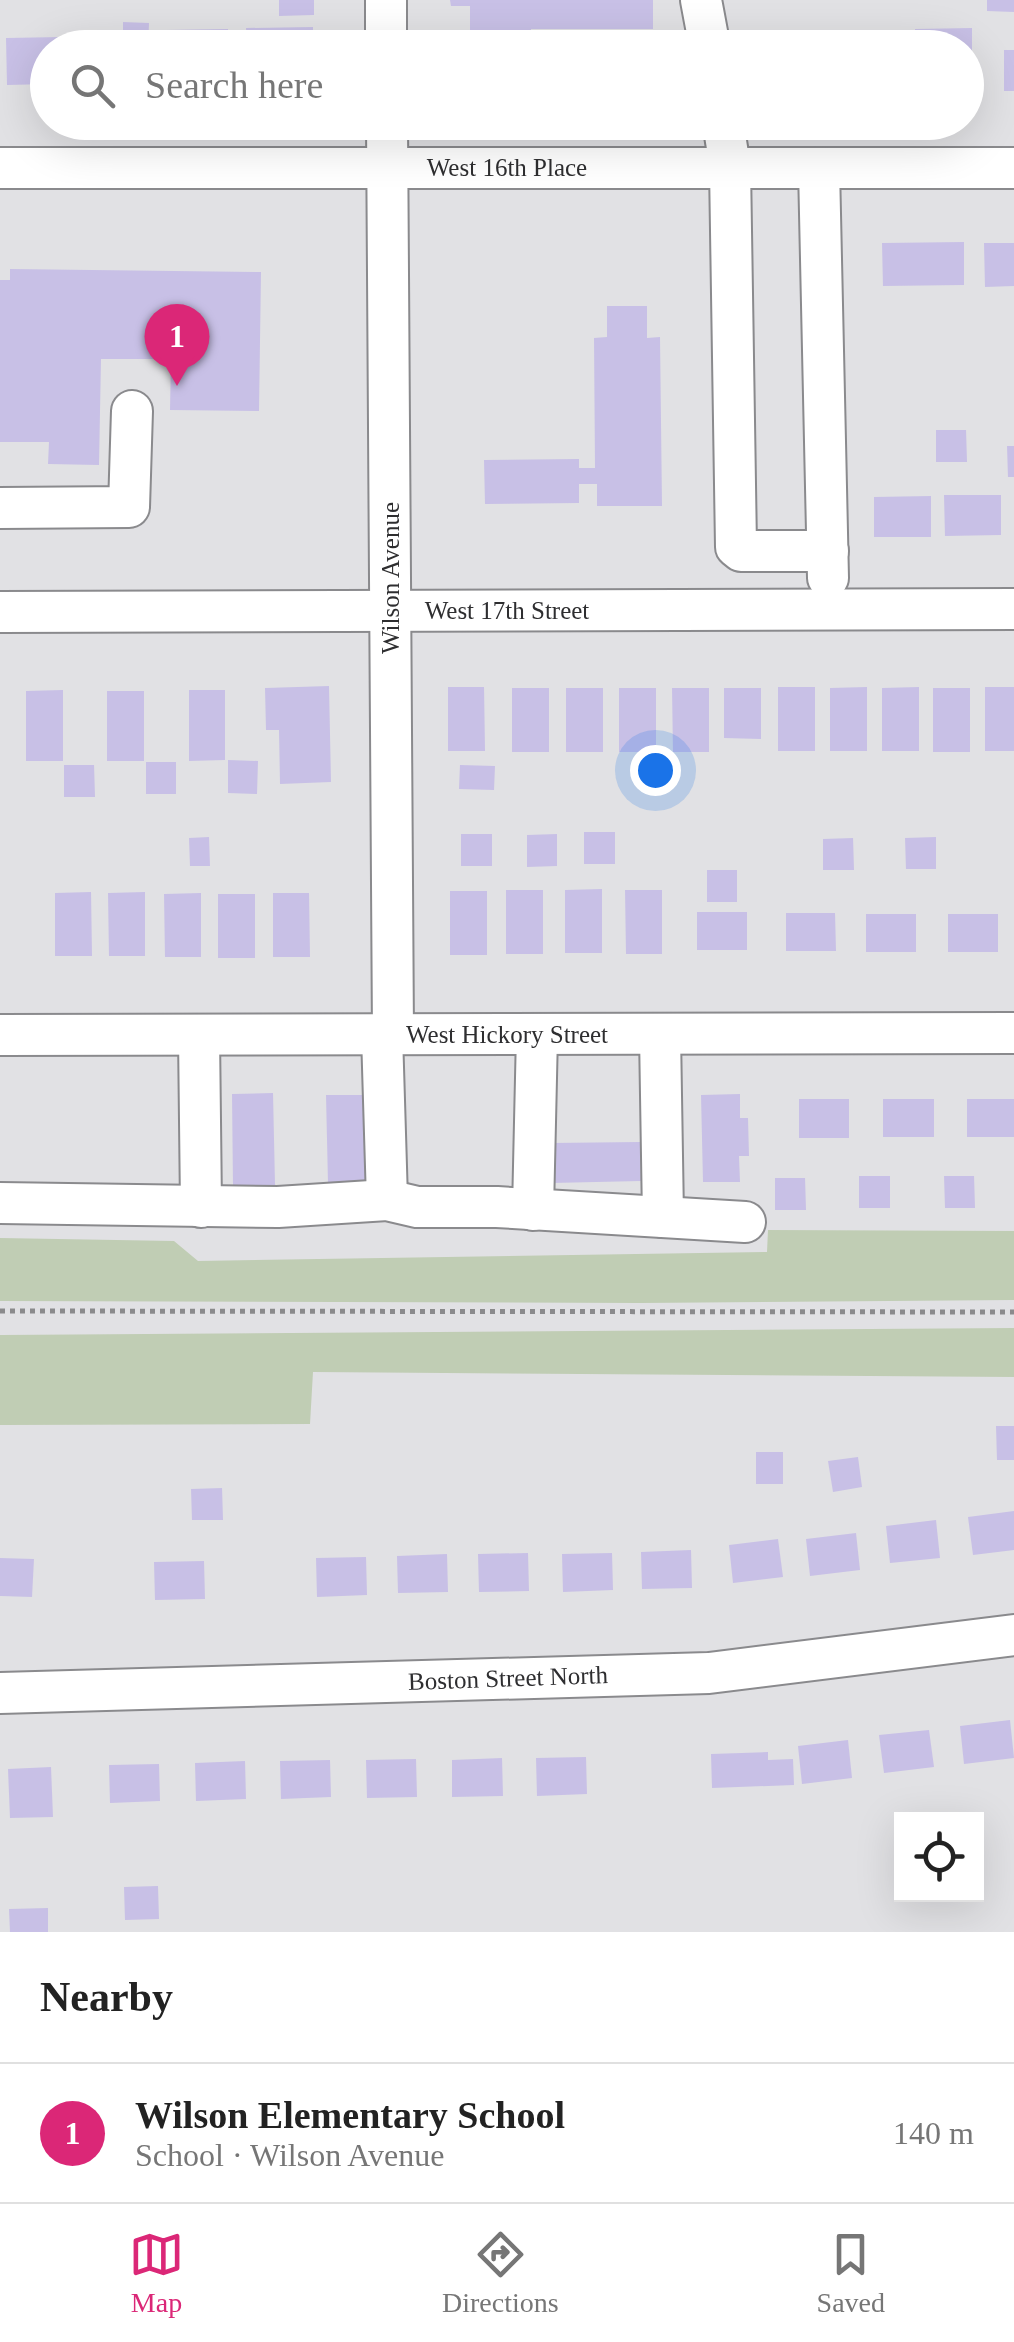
<!DOCTYPE html>
<html lang="en">
<head>
<meta charset="utf-8">
<style>
	:root { --surface:#fff; --page:#f6f6f6; --text:#222; --muted:#767676; --line:#e0e0e0; --accent:#db2777 }
	body { margin:0; font-family:"Times New Roman",serif; background:var(--page); color:var(--text) }
	.controls { position:absolute; right:30px; bottom:30px; display:grid; overflow:hidden; border-radius:0px; box-shadow:0 10px 40px #0002 }
	.controls button { width:90px; height:90px; display:grid; place-items:center; padding:0; border:0; border-bottom:2px solid var(--line); background:var(--surface); color:var(--text); font:50px sans-serif }
	.you { position:absolute; left:655px; top:770px; width:35px; height:35px; margin:-25px; border:8px solid #fff; border-radius:50%; background:#1a73e8; box-shadow:0 0 0 15px #1a73e833 }
	.badge { display:grid; place-items:center; width:65px; height:65px; border-radius:50%; background:var(--accent); color:#fff; font-size:32px; font-weight:700 }
	.pin { position:absolute; translate:-50% -82px; filter:drop-shadow(0 2px 5px #0008) }
	.pin::after { content:''; position:absolute; top:52px; width:35px; height:30px; background:inherit; clip-path:polygon(0 0,100% 0,50% 100%) }
	.list { margin:0; padding:0; list-style:none }
	h2 { display:flex; justify-content:space-between; align-items:center; height:130px; margin:0; padding:0 40px; font-size:42px }
	h2 small { font-size:32px; font-weight:400; color:var(--muted) }
	.list li { display:grid; grid-template-columns:65px 1fr auto; gap:30px; align-items:center; box-sizing:border-box; height:140px; padding:0 40px; border-top:2px solid var(--line) }
	.list b { display:block; font-size:38px; white-space:nowrap }
	.list p { margin:0; font-size:32px; white-space:nowrap; color:var(--muted) }
	.list em { font-size:32px; font-style:normal; color:var(--muted) }
	.icon { flex:none; width:55px; height:55px; fill:none; stroke:currentColor; stroke-width:2; stroke-linecap:round; stroke-linejoin:round }
	.map { position:relative; flex:none; width:1014px; height:1932px; overflow:hidden }
	.search { position:absolute; background:var(--surface); box-shadow:0 10px 40px #0002; left:30px; right:30px; top:30px; height:110px; display:flex; align-items:center; gap:25px; box-sizing:border-box; padding:0 35px; border-radius:55px; color:var(--muted); font-size:38px }
	.sheet { height:270px; background:var(--surface) }
	nav { display:flex; justify-content:space-around; align-items:center; box-sizing:border-box; height:140px; border-top:2px solid var(--line); background:var(--surface); font-size:28px; color:var(--muted) }
	nav a { display:grid; justify-items:center; gap:5px }
	nav .on { color:var(--accent) }
	.map>svg:first-child { display:block }
	.green { fill:#c0cdb4 }
	.building { fill:#c8c0e6 }
	.lines { fill:none; stroke-linecap:round; stroke-linejoin:round }
	.minor-casing { stroke:#8a8a8d; stroke-width:44 }
	.path { stroke:#8a8a8c; stroke-width:5; stroke-dasharray:5 5; stroke-linecap:butt }
	.minor { stroke:#fff; stroke-width:40 }
	.labels { text-anchor:middle; dominant-baseline:central; stroke-width:8; stroke-linejoin:round; paint-order:stroke }
	.street-label { font-size:25px; fill:#2e2e30; stroke:#fff }
</style>
</head>
<body>
<div class="map">
<svg width="1014" height="1932" viewBox="0 0 1014 1932">
	<rect width="100%" height="100%" fill="#e1e1e4"/>
	<g class="green">
		<path d="M 768,1230 L 1014,1231 L 1014,1300 L 640,1303 L 0,1301 L 0,1238 L 174,1241 L 198,1261 L 767,1252 Z"/>
		<path d="M 1014,1328 L 1014,1377 L 313,1372 L 310,1424 L 0,1425 L 0,1335 Z"/>
	</g>
	<g class="building">
		<path d="M 279,0 L 314,0 L 314,15 L 279,16 Z"/>
		<path d="M 450,0 L 653,0 L 653,29 L 531,29 L 531,48 L 470,48 L 470,6 L 451,6 Z"/>
		<path d="M 987,0 L 1014,0 L 1014,12 L 987,11 Z"/>
		<path d="M 123,22 L 149,23 L 148,48 L 76,48 L 76,41 L 102,41 L 102,32 L 123,32 Z"/>
		<path d="M 313,27 L 313,48 L 247,48 L 246,28 Z"/>
		<path d="M 972,28 L 972,69 L 966,69 L 966,48 L 915,48 L 915,29 Z"/>
		<path d="M 228,29 L 228,48 L 166,48 L 166,30 Z"/>
		<path d="M 62,37 L 62,48 L 48,48 L 48,84 L 7,85 L 6,38 Z"/>
		<rect x="1004" y="50" width="10" height="41"/>
		<path d="M 964,242 L 964,285 L 883,286 L 882,243 Z"/>
		<path d="M 984,243 L 1014,243 L 1014,286 L 985,287 Z"/>
		<path d="M 10,269 L 261,272 L 259,411 L 170,410 L 171,359 L 101,359 L 99,465 L 48,464 L 49,442 L 0,442 L 0,280 L 10,280 Z"/>
		<path d="M 607,306 L 647,306 L 647,338 L 660,337 L 662,506 L 597,506 L 597,484 L 579,484 L 579,503 L 485,504 L 484,460 L 579,459 L 579,468 L 595,468 L 594,338 L 607,337 Z"/>
		<path d="M 936,430 L 966,430 L 967,462 L 936,462 Z"/>
		<path d="M 1007,446 L 1014,446 L 1014,477 L 1008,477 Z"/>
		<path d="M 944,495 L 1001,495 L 1001,535 L 945,536 Z"/>
		<path d="M 931,496 L 931,537 L 874,537 L 874,497 Z"/>
		<path d="M 329,686 L 331,782 L 280,784 L 279,730 L 266,730 L 265,688 Z"/>
		<path d="M 448,687 L 484,687 L 485,751 L 448,751 Z"/>
		<rect x="778" y="687" width="37" height="64"/>
		<path d="M 867,687 L 867,751 L 830,751 L 830,688 Z"/>
		<path d="M 919,687 L 919,751 L 882,751 L 882,688 Z"/>
		<rect x="985" y="687" width="29" height="64"/>
		<rect x="512" y="688" width="37" height="64"/>
		<rect x="566" y="688" width="37" height="64"/>
		<rect x="619" y="688" width="37" height="64"/>
		<path d="M 672,688 L 709,688 L 709,752 L 673,752 Z"/>
		<path d="M 724,688 L 761,688 L 761,739 L 724,738 Z"/>
		<rect x="933" y="688" width="37" height="64"/>
		<path d="M 63,690 L 63,761 L 26,761 L 26,691 Z"/>
		<path d="M 189,690 L 225,690 L 225,760 L 189,761 Z"/>
		<rect x="107" y="691" width="37" height="70"/>
		<path d="M 228,760 L 258,761 L 257,794 L 228,793 Z"/>
		<rect x="146" y="762" width="30" height="32"/>
		<path d="M 64,765 L 94,765 L 95,797 L 64,797 Z"/>
		<path d="M 460,765 L 495,766 L 494,790 L 459,789 Z"/>
		<rect x="584" y="832" width="31" height="32"/>
		<rect x="461" y="834" width="31" height="32"/>
		<path d="M 557,834 L 557,866 L 527,867 L 527,835 Z"/>
		<path d="M 209,837 L 210,866 L 190,866 L 189,838 Z"/>
		<path d="M 936,837 L 936,869 L 906,869 L 905,838 Z"/>
		<path d="M 853,838 L 854,870 L 823,870 L 823,839 Z"/>
		<rect x="707" y="870" width="30" height="32"/>
		<path d="M 602,889 L 602,953 L 565,953 L 565,890 Z"/>
		<rect x="506" y="890" width="37" height="64"/>
		<path d="M 625,890 L 662,890 L 662,954 L 626,954 Z"/>
		<rect x="450" y="891" width="37" height="64"/>
		<path d="M 91,892 L 92,956 L 55,956 L 55,893 Z"/>
		<path d="M 145,892 L 145,956 L 109,956 L 108,893 Z"/>
		<path d="M 201,893 L 201,957 L 165,957 L 164,894 Z"/>
		<path d="M 273,893 L 309,893 L 310,957 L 273,957 Z"/>
		<rect x="218" y="894" width="37" height="64"/>
		<rect x="697" y="912" width="50" height="38"/>
		<path d="M 786,913 L 835,913 L 836,951 L 786,951 Z"/>
		<rect x="866" y="914" width="50" height="38"/>
		<rect x="948" y="914" width="50" height="38"/>
		<path d="M 273,1093 L 275,1185 L 233,1185 L 232,1094 Z"/>
		<path d="M 740,1094 L 740,1118 L 748,1118 L 749,1156 L 739,1156 L 740,1182 L 703,1182 L 701,1095 Z"/>
		<path d="M 326,1095 L 365,1095 L 366,1182 L 328,1183 Z"/>
		<rect x="799" y="1099" width="50" height="39"/>
		<rect x="883" y="1099" width="51" height="38"/>
		<rect x="967" y="1099" width="47" height="38"/>
		<path d="M 640,1142 L 641,1181 L 551,1183 L 550,1143 Z"/>
		<rect x="859" y="1176" width="31" height="32"/>
		<path d="M 944,1176 L 974,1176 L 975,1208 L 945,1208 Z"/>
		<path d="M 775,1178 L 805,1178 L 806,1210 L 775,1210 Z"/>
		<path d="M 996,1426 L 1014,1426 L 1014,1460 L 997,1460 Z"/>
		<rect x="756" y="1452" width="27" height="32"/>
		<path d="M 858,1457 L 862,1487 L 833,1492 L 828,1461 Z"/>
		<path d="M 222,1488 L 223,1520 L 192,1520 L 191,1489 Z"/>
		<path d="M 1014,1511 L 1014,1550 L 973,1555 L 968,1517 Z"/>
		<path d="M 936,1520 L 940,1558 L 890,1563 L 886,1526 Z"/>
		<path d="M 856,1533 L 860,1570 L 810,1576 L 806,1539 Z"/>
		<path d="M 778,1539 L 783,1577 L 733,1583 L 729,1545 Z"/>
		<path d="M 691,1550 L 692,1588 L 642,1589 L 641,1552 Z"/>
		<path d="M 528,1553 L 529,1591 L 479,1592 L 478,1554 Z"/>
		<path d="M 612,1553 L 613,1590 L 563,1592 L 562,1554 Z"/>
		<path d="M 447,1554 L 448,1592 L 398,1593 L 397,1556 Z"/>
		<path d="M 366,1557 L 367,1595 L 317,1597 L 316,1558 Z"/>
		<path d="M 0,1558 L 34,1559 L 32,1597 L 0,1596 Z"/>
		<path d="M 204,1561 L 205,1599 L 155,1600 L 154,1562 Z"/>
		<path d="M 1010,1720 L 1014,1758 L 964,1764 L 960,1726 Z"/>
		<path d="M 929,1730 L 934,1767 L 884,1773 L 879,1735 Z"/>
		<path d="M 848,1740 L 852,1778 L 802,1784 L 798,1746 Z"/>
		<path d="M 768,1752 L 768,1760 L 793,1759 L 794,1785 L 712,1788 L 711,1754 Z"/>
		<path d="M 586,1757 L 587,1794 L 537,1796 L 536,1758 Z"/>
		<path d="M 502,1758 L 503,1796 L 452,1797 L 452,1760 Z"/>
		<path d="M 416,1759 L 417,1797 L 367,1798 L 366,1760 Z"/>
		<path d="M 330,1760 L 331,1797 L 281,1799 L 280,1761 Z"/>
		<path d="M 245,1761 L 246,1799 L 196,1801 L 195,1763 Z"/>
		<path d="M 159,1764 L 160,1801 L 110,1803 L 109,1765 Z"/>
		<path d="M 51,1767 L 53,1817 L 10,1818 L 8,1769 Z"/>
		<path d="M 158,1886 L 159,1919 L 125,1920 L 124,1887 Z"/>
		<path d="M 48,1908 L 48,1932 L 10,1932 L 9,1909 Z"/>
	</g>
	<g class="lines">
		<g class="minor-casing">
			<g id="minor">
				<path d="M 386,0 L 386,48"/>
				<path d="M 701,0 L 710,48"/>
				<path d="M 387,122 L 393,1034"/>
				<path d="M 723,122 L 730,167 L 736,547 L 741,551 L 828,551"/>
				<path d="M 0,168 L 1014,168"/>
				<path d="M 819,168 L 828,578"/>
				<path d="M 0,508 L 129,507 L 132,411"/>
				<path d="M 0,612 L 1014,609"/>
				<path d="M 382,1034 L 387,1200"/>
				<path d="M 660,1034 L 663,1217"/>
				<path d="M 0,1035 L 1014,1033"/>
				<path d="M 199,1035 L 201,1207"/>
				<path d="M 0,1203 L 278,1207 L 387,1200 L 417,1207 L 497,1207 L 745,1222"/>
				<path d="M 533,1210 L 537,1034"/>
				<path d="M 0,1693 L 709,1673 L 1014,1635"/>
			</g>
		</g>
		<path class="path" d="M 0,1311 L 1014,1312"/>
		<use href="#minor" class="minor"/>
	</g>
	<g class="labels">
		<g class="street-label">
			<text x="507" y="167">West 16th Place</text>
			<text transform="translate(390 578) rotate(-90)">Wilson Avenue</text>
			<text x="507" y="610">West 17th Street</text>
			<text x="507" y="1034">West Hickory Street</text>
			<text transform="translate(508 1678) rotate(-2)">Boston Street North</text>
		</g>
	</g>
</svg>
<div class="controls">
<button><svg class="icon" aria-label="locate" viewBox="0 0 24 24"><circle cx="12" cy="12" r="6"/><path d="M12 2v4M12 18v4M2 12h4M18 12h4"/></svg></button>
</div>
<div class="you"></div>
<div class="pin badge" style="left:177px;top:386px">1</div>
<div class="search"><svg class="icon" aria-label="search" viewBox="0 0 24 24"><circle cx="10" cy="10" r="6"/><path d="M15 15l6 6"/></svg>Search here</div>
</div>
<section class="sheet">
<h2>Nearby<small></small></h2>
<ul class="list">
<li><span class="badge">1</span><div><b>Wilson Elementary School</b><p>School · Wilson Avenue</p></div><em>140 m</em></li>
</ul>
</section>
<nav>
<a class="on"><svg class="icon" aria-label="map" viewBox="0 0 24 24"><path d="M3 6l6-2 6 2 6-2v14l-6 2-6-2-6 2zM9 4v14M15 6v14"/></svg>Map</a>
<a><svg class="icon" aria-label="directions" viewBox="0 0 24 24"><path d="M12 3l9 9-9 9-9-9zM9 14v-3h6M13 9l2 2-2 2"/></svg>Directions</a>
<a><svg class="icon" aria-label="saved" viewBox="0 0 24 24"><path d="M7 4h10v16l-5-4-5 4z"/></svg>Saved</a>
</nav>
</body>
</html>
